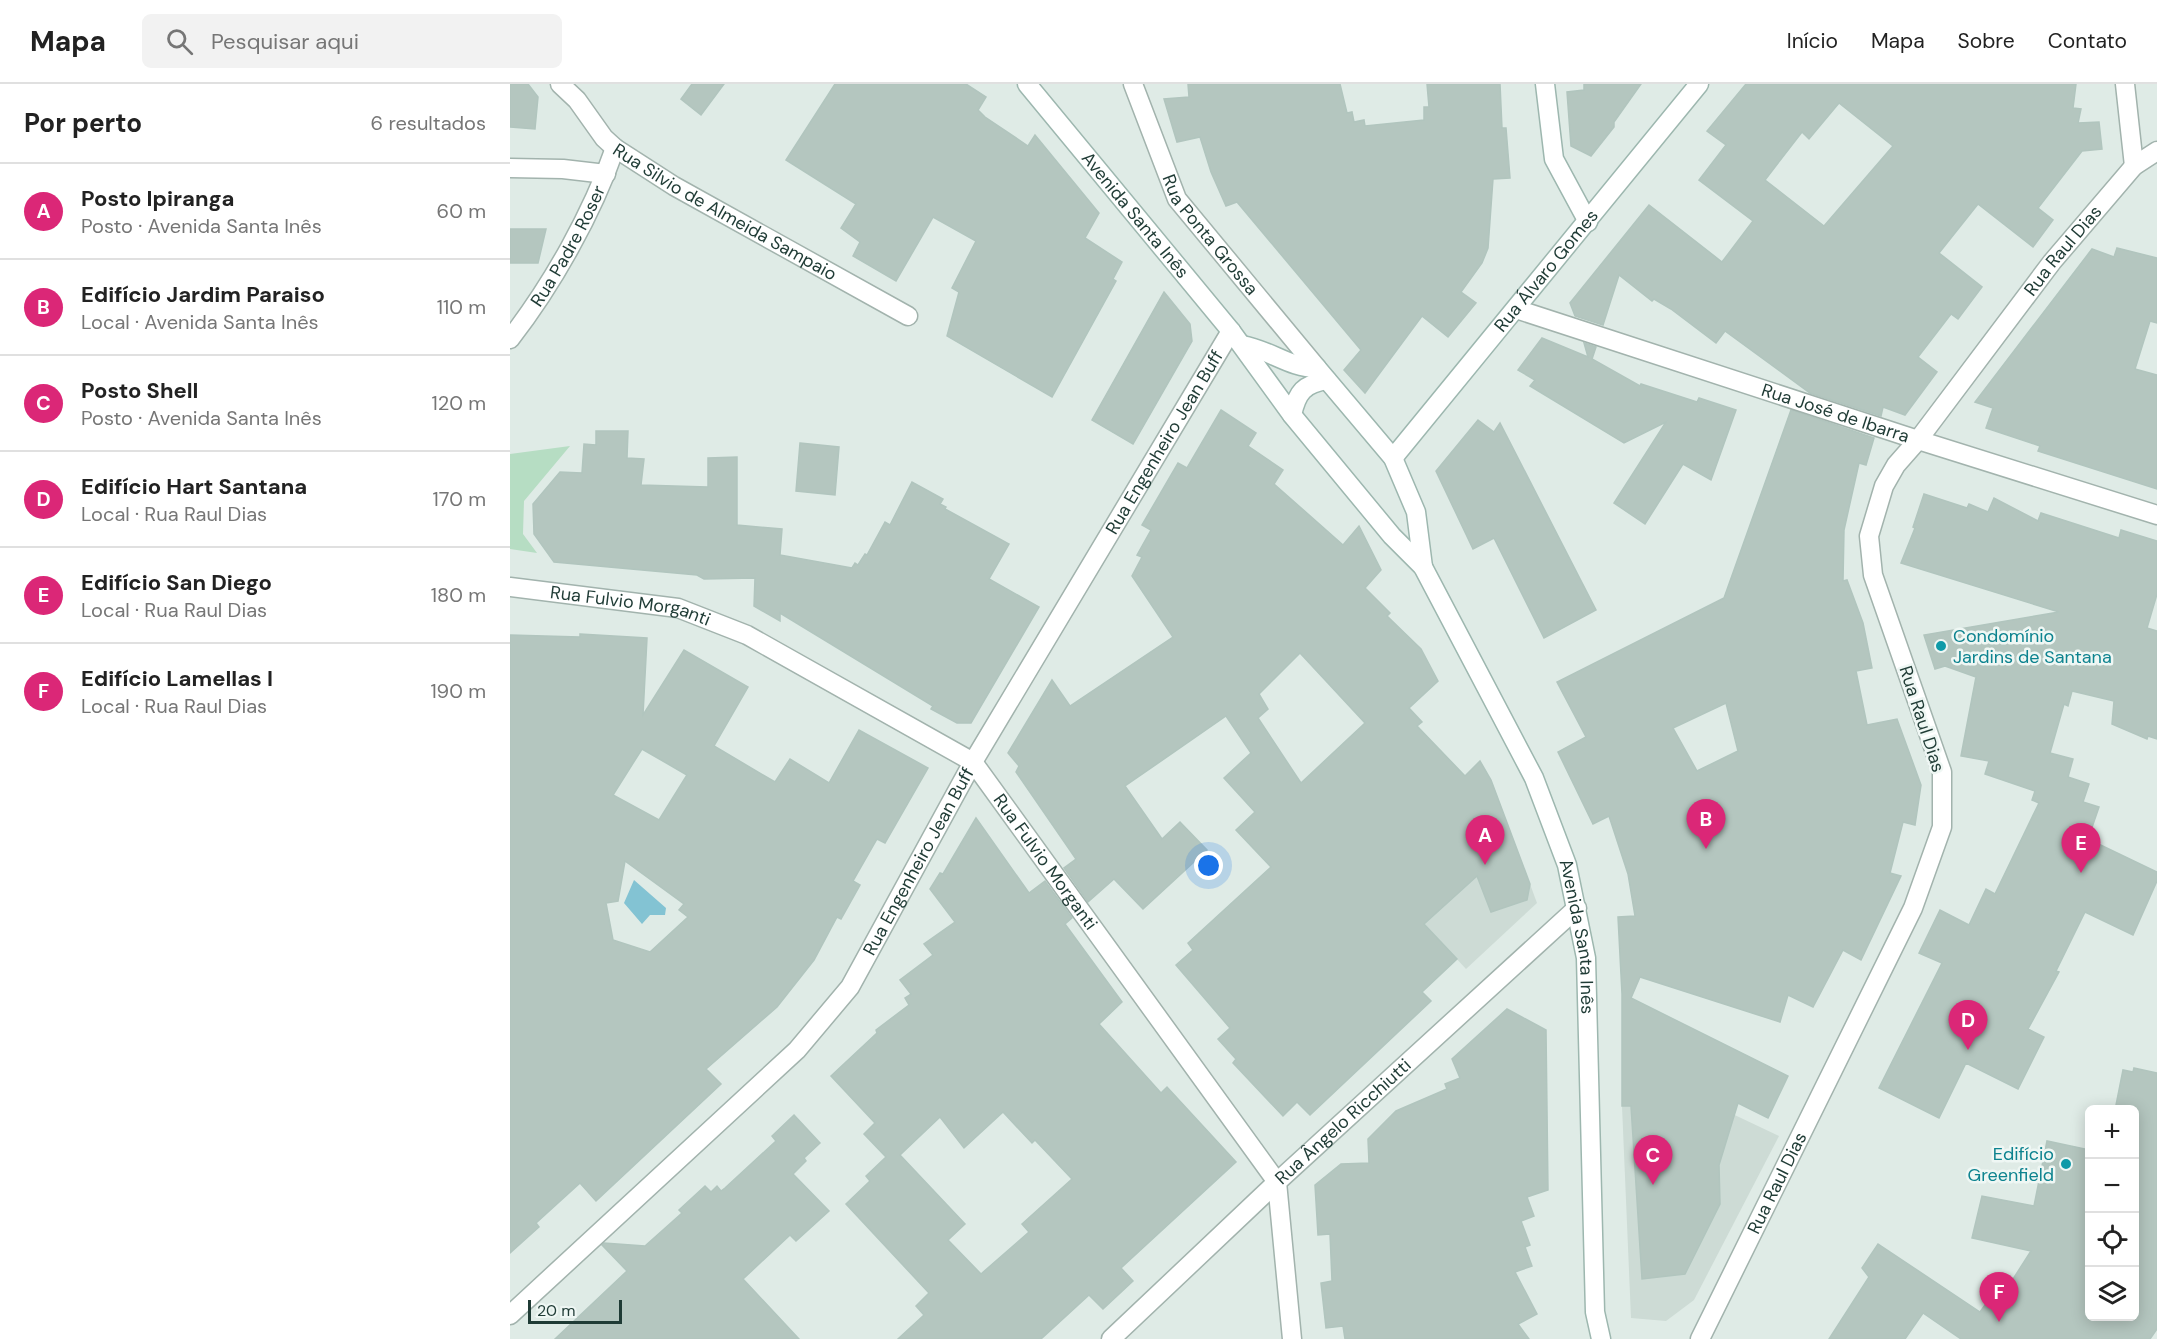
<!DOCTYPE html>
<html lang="pt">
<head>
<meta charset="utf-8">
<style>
	:root { --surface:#fff; --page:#f2f2f2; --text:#222; --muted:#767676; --line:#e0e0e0; --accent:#db2777 }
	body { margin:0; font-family:"DM Sans",sans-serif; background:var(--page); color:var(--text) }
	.controls { position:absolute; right:18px; bottom:18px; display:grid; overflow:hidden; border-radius:9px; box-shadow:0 3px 15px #0003 }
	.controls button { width:54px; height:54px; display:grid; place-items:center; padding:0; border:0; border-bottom:2px solid var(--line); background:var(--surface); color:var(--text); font:30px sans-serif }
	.scale { position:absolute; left:18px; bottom:15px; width:94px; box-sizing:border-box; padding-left:6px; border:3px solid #1f3b35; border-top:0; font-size:16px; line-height:21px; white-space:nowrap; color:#1f3b35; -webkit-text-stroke:4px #eff7f4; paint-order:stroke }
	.you { position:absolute; left:699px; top:782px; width:21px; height:21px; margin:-15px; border:4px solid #fff; border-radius:50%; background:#1a73e8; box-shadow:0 0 0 9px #1a73e833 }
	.badge { display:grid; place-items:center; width:39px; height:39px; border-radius:50%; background:var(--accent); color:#fff; font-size:20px; font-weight:700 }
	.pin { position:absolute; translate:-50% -50px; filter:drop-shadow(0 2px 3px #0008) }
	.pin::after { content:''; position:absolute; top:32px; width:21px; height:18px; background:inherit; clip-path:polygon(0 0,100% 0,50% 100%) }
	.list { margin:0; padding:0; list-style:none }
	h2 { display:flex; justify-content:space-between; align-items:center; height:78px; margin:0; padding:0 24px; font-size:26px }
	h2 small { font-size:20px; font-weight:400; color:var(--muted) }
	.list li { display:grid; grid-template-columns:39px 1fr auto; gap:18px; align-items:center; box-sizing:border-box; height:96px; padding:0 24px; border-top:2px solid var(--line) }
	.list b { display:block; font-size:22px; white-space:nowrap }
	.list p { margin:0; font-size:20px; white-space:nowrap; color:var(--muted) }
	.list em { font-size:20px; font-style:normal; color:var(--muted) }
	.icon { flex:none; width:33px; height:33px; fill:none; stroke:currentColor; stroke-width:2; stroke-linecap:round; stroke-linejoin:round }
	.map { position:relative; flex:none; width:1647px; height:1255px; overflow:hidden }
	header { display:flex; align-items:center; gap:36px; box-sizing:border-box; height:84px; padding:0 30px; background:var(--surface); border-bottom:2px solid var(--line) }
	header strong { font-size:28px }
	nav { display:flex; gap:33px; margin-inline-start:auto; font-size:21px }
	.search { width:420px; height:54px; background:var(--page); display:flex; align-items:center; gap:15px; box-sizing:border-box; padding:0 21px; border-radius:9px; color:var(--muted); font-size:22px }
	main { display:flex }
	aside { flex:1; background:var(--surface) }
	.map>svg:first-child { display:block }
	.built { fill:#cddbd5 }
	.green { fill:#b6ddc3 }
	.water { fill:#83c3d3 }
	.building { fill:#b4c6bf; stroke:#b1c5be; stroke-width:1.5; fill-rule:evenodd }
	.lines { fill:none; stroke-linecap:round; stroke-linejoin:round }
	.street-casing { stroke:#a2b3ad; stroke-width:21 }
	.secondary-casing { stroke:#9db7af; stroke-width:21 }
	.street { stroke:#fff; stroke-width:18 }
	.secondary { stroke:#fff; stroke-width:18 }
	.culture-dot { fill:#0f9aa8; stroke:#eff7f4; stroke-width:2 }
	.labels { text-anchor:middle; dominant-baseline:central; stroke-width:5; stroke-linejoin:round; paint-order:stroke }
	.street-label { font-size:18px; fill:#1f3b35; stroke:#eff7f4 }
	.culture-label { font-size:18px; fill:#0d838f; stroke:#eff7f4; text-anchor:start }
</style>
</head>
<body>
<header>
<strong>Mapa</strong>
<div class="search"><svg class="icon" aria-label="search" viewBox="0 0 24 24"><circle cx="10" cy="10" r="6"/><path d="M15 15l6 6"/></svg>Pesquisar aqui</div>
<nav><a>Início</a><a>Mapa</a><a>Sobre</a><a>Contato</a></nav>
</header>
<main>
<aside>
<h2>Por perto<small>6 resultados</small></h2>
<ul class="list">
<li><span class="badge">A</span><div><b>Posto Ipiranga</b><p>Posto · Avenida Santa Inês</p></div><em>60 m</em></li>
<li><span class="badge">B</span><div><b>Edifício Jardim Paraiso</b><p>Local · Avenida Santa Inês</p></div><em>110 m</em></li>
<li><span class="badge">C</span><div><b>Posto Shell</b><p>Posto · Avenida Santa Inês</p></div><em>120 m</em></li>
<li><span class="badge">D</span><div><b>Edifício Hart Santana</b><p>Local · Rua Raul Dias</p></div><em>170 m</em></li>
<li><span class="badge">E</span><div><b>Edifício San Diego</b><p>Local · Rua Raul Dias</p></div><em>180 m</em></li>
<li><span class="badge">F</span><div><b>Edifício Lamellas I</b><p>Local · Rua Raul Dias</p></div><em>190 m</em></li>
</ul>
</aside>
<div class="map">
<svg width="1647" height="1255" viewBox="0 0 1647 1255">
	<rect width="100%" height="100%" fill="#dfebe6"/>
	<g class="built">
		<path d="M 982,698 L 1027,819 L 956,885 L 876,798 Z"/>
		<path d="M 1187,1020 L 1212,1025 L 1269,1052 L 1184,1216 L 1156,1237 L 1121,1234 L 1112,1022 Z"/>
	</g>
	<path class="green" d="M 60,362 L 14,417 L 13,450 L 27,469 L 0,465 L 0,370 Z"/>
	<path class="water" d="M 124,796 L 156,824 L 155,831 L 140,831 L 132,840 L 114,819 Z"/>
	<g class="building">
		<path d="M 0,0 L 18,0 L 28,13 L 25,45 L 0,43 Z"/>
		<path d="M 182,0 L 214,0 L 191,31 L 171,15 Z"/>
		<path d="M 325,0 L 456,0 L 476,13 L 468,26 L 475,33 L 518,62 L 525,51 L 589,129 L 575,154 L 612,178 L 603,195 L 606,197 L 542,313 L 437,252 L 449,208 L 442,204 L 466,157 L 423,133 L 386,197 L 343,172 L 350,158 L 331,144 L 346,120 L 276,76 Z"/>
		<path d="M 678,0 L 830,0 L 837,29 L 842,28 L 844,38 L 854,36 L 855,42 L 914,36 L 914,23 L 919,23 L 917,0 L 990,0 L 992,44 L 996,44 L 1000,94 L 983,95 L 978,164 L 972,179 L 951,208 L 966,219 L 938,253 L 912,232 L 855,309 L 834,286 L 851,266 L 727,118 L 716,122 L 701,88 L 690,53 L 667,58 L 654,15 L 679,13 Z"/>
		<path d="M 1074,0 L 1131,0 L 1104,38 L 1104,43 L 1081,72 L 1061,62 L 1057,8 L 1074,6 Z"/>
		<path d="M 1236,0 L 1566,0 L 1563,24 L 1571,25 L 1568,39 L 1589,38 L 1592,65 L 1572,67 L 1528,124 L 1543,136 L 1523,163 L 1468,120 L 1429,169 L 1472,203 L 1448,235 L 1441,230 L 1408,273 L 1427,288 L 1395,331 L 1373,323 L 1371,332 L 1300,309 L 1215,247 L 1206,259 L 1161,225 L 1144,215 L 1142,217 L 1109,191 L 1093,241 L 1065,232 L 1060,219 L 1139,121 L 1212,178 L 1243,137 L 1189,96 L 1216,61 L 1197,47 ZM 1329,19 L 1383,62 L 1314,142 L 1255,96 L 1292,48 L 1299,55 Z"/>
		<path d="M 0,145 L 36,145 L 28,179 L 0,179 Z"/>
		<path d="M 1607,164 L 1647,174 L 1647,239 L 1640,237 L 1625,285 L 1647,291 L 1647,405 L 1528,367 L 1530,362 L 1476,344 L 1483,324 L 1465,318 L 1582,165 L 1604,173 Z"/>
		<path d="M 654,208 L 680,240 L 682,257 L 623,360 L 582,336 Z"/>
		<path d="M 1032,254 L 1078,273 L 1074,259 L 1086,263 L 1082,275 L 1130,302 L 1131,300 L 1187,318 L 1189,314 L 1226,326 L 1201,396 L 1173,380 L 1135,440 L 1104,419 L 1156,338 L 1114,359 L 1020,302 L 1025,296 L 1008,286 Z"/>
		<path d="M 711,326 L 746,349 L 738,362 L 773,386 L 764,400 L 833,461 L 849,442 L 871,486 L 855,504 L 880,529 L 877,532 L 911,565 L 928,597 L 899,624 L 912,638 L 907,642 L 955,692 L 970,677 L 981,696 L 1020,800 L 1017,816 L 981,828 L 967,792 L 914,840 L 947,875 L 912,908 L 921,917 L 800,1031 L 787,1018 L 773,1032 L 723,979 L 726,975 L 708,955 L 720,944 L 666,881 L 683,866 L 678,859 L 761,783 L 726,746 L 745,728 L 714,694 L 741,669 L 716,632 L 615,702 L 652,755 L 670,738 L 697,766 L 633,825 L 604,795 L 578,818 L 554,784 L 566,775 L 506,688 L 509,682 L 498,669 L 542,596 L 560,622 L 663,553 L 622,492 L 632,473 L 627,471 L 641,446 L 632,441 L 668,379 L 677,384 ZM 790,569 L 855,639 L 791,699 L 748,634 L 758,625 L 749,610 Z"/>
		<path d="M 1281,326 L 1364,354 L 1356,381 L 1349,379 L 1334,446 L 1333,497 L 1337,496 L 1353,539 L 1362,584 L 1346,587 L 1357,641 L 1387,635 L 1411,701 L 1405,741 L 1393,738 L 1380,789 L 1391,792 L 1351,876 L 1333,866 L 1303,923 L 1278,911 L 1270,938 L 1130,893 L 1121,914 L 1278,992 L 1258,1034 L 1228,1019 L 1209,1081 L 1210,1120 L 1175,1190 L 1132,1195 L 1121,1022 L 1112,1022 L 1112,910 L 1108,833 L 1125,832 L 1118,790 L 1099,732 L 1083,740 L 1048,668 L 1076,653 L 1047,598 L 1214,514 ZM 1216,619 L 1228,667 L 1187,687 L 1163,644 Z"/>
		<path d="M 968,336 L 984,348 L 990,339 L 1086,526 L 1034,554 L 984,454 L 963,465 L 926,387 Z"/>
		<path d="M 86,347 L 118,347 L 117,374 L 134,375 L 131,401 L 198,403 L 198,374 L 227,373 L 227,441 L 272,445 L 270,471 L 342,484 L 345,479 L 348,481 L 355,470 L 357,471 L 375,438 L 380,441 L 402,398 L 433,415 L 430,420 L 436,423 L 435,425 L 499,460 L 479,495 L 529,523 L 461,639 L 447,639 L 421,625 L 423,622 L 270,529 L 270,537 L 244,522 L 245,494 L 194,495 L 187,491 L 44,478 L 24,450 L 23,420 L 50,388 L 72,389 L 74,360 L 86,361 Z"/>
		<path d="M 290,359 L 329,363 L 325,411 L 286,407 Z"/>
		<path d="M 1414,410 L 1457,424 L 1459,420 L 1478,428 L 1484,414 L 1528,437 L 1531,429 L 1609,454 L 1611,446 L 1647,457 L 1647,510 L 1637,544 L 1647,547 L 1647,655 L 1638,652 L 1637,655 L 1602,640 L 1604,617 L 1562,607 L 1558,622 L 1554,620 L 1540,669 L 1563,675 L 1558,693 L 1579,700 L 1573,718 L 1589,723 L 1578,755 L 1647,788 L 1647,797 L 1623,851 L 1575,828 L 1546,887 L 1549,888 L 1518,945 L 1534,953 L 1508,1005 L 1456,979 L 1429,1034 L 1369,1004 L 1432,879 L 1409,869 L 1430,826 L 1459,841 L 1476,805 L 1485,810 L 1529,719 L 1522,716 L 1525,707 L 1475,690 L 1479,677 L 1451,672 L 1466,593 L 1435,582 L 1425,585 L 1414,551 L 1549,528 L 1391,479 L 1405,444 L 1403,443 Z"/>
		<path d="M 70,550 L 137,554 L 133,631 L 174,566 L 238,603 L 204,662 L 265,698 L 280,675 L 319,699 L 349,646 L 418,684 L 375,759 L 367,755 L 343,797 L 350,801 L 331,835 L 327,833 L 304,876 L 267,923 L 196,985 L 211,1000 L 86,1117 L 70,1099 L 26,1139 L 29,1143 L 0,1169 L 0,551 L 70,553 ZM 132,665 L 177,691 L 149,736 L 103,711 ZM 115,777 L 174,820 L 169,826 L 178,833 L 140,868 L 103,856 L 96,819 L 108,817 Z"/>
		<path d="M 466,734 L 519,809 L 535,797 L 562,834 L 555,840 L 612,918 L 589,940 L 651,1009 L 657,1003 L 726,1078 L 611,1184 L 623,1197 L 593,1225 L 579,1211 L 531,1255 L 388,1255 L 414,1231 L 406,1222 L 419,1209 L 336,1120 L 360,1097 L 356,1092 L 376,1073 L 354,1050 L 365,1039 L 321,992 L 367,949 L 366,946 L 399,921 L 395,914 L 401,910 L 390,896 L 423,871 L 414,860 L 445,838 L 420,805 L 430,789 L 433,790 ZM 493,1028 L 522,1059 L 525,1056 L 562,1095 L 512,1140 L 519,1148 L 471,1190 L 438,1156 L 455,1140 L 390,1071 L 430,1033 L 454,1064 Z"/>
		<path d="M 997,925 L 1036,946 L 1038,1106 L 1017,1113 L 1024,1132 L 1011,1137 L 1020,1161 L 1015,1163 L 1022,1182 L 1005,1188 L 1027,1230 L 1008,1240 L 1019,1255 L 835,1255 L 833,1242 L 816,1244 L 811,1199 L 822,1197 L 820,1150 L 808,1151 L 805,1101 L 831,1080 L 859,1079 L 858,1055 L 886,1027 L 937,1005 L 935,1000 L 950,994 L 942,975 Z"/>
		<path d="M 1624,984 L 1647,989 L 1647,1245 L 1640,1255 L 1451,1255 L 1413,1229 L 1395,1255 L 1319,1255 L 1359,1193 L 1352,1184 L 1368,1160 L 1470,1228 L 1485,1207 L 1496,1206 L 1521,1167 L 1462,1154 L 1472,1112 L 1524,1122 L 1537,1057 L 1580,1066 L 1580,1233 L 1624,1233 L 1624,1026 L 1605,1026 L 1613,986 L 1623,988 Z"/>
		<path d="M 284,1031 L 310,1059 L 294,1074 L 296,1077 L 283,1090 L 319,1127 L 286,1157 L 280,1151 L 233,1195 L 289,1255 L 45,1255 L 117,1187 L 92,1161 L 94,1159 L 135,1162 L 172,1129 L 169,1126 L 195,1102 L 201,1108 L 207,1102 L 211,1107 L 215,1104 L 266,1057 L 262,1052 Z"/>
	</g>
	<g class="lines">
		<g class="street-casing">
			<g id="street">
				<path id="s1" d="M 50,0 L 67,16 L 94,54 L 105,64 L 164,102 L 398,232"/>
				<path id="s2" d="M 623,0 L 667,115 L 807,284"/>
				<path d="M 1615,0 L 1624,82"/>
				<path d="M 0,84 L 53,85 L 96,90"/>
				<path id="s3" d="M 1006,225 L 1408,356 L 1647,431"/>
				<path id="s4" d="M 0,255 C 42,201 82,130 105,64"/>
				<path id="s5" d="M 0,503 L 168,524 L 237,551 L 463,678 L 767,1098 L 782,1255"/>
				<path id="s6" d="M 0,1231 L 287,966 L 340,903 L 463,678 L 721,247"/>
				<path id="s7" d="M 601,1255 L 767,1098 L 1067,824"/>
				<path id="s8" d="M 1190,1255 L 1403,824 L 1432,743 L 1432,688 L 1363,491 L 1359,452 L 1374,402 L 1386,381 L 1408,356 L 1542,178 L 1624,82 L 1647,67"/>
			</g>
		</g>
		<g class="secondary-casing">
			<g id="secondary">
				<path id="s9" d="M 517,0 L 721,247 L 782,331 L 882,452 L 913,483 L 1024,694 L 1057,781 L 1076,874 L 1085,1228 L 1091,1255"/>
				<path d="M 1035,0 L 1044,75 L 1078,138"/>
				<path d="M 732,261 C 761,266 779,284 807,284 L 883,374 L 906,428 L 913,483"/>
				<path d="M 782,331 C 787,308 794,300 817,296"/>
				<path id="s10" d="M 883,374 L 1189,0"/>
			</g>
		</g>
		<use href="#street" class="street"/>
		<use href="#secondary" class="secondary"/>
	</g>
	<g class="culture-dot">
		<circle cx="1431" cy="562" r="6"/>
		<circle cx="1556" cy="1080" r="6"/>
	</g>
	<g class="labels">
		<g class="street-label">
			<text stroke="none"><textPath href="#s1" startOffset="212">Rua Silvio de Almeida Sampaio</textPath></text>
			<text stroke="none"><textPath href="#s9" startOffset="170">Avenida Santa Inês</textPath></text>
			<text stroke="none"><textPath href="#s2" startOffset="171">Rua Ponta Grossa</textPath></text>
			<text stroke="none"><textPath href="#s4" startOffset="110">Rua Padre Roser</textPath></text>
			<text stroke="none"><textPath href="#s8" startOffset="1218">Rua Raul Dias</textPath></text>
			<text stroke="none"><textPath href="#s10" startOffset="242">Rua Álvaro Gomes</textPath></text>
			<text stroke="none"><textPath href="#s3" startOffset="336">Rua José de Ibarra</textPath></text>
			<text stroke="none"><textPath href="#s6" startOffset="1102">Rua Engenheiro Jean Buff</textPath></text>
			<text stroke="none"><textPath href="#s5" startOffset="122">Rua Fulvio Morganti</textPath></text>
			<text transform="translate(1412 635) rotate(72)">Rua Raul Dias</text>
			<text stroke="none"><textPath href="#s5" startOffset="626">Rua Fulvio Morganti</textPath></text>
			<text stroke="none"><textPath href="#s6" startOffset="616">Rua Engenheiro Jean Buff</textPath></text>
			<text stroke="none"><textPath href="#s9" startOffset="1029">Avenida Santa Inês</textPath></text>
			<text stroke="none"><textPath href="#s7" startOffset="318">Rua Ângelo Ricchiutti</textPath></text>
			<text stroke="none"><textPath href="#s8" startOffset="174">Rua Raul Dias</textPath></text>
		</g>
		<g class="culture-label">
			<text x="1443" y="552">Condomínio<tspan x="1443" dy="21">Jardins de Santana</tspan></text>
			<text x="1544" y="1070" text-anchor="end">Edifício<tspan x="1544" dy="21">Greenfield</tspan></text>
		</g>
	</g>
</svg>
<div class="controls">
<button>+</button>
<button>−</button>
<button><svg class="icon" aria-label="locate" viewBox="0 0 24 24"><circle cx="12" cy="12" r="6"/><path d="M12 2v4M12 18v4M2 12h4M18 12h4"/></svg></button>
<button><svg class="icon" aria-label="layers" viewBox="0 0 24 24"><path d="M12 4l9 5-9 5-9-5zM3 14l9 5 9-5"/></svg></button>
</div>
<div class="scale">20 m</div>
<div class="you"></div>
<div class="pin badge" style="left:975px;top:781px">A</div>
<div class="pin badge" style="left:1196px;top:765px">B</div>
<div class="pin badge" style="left:1143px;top:1101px">C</div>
<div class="pin badge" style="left:1458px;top:966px">D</div>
<div class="pin badge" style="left:1571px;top:789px">E</div>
<div class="pin badge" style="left:1489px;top:1238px">F</div>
</div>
</main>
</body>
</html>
